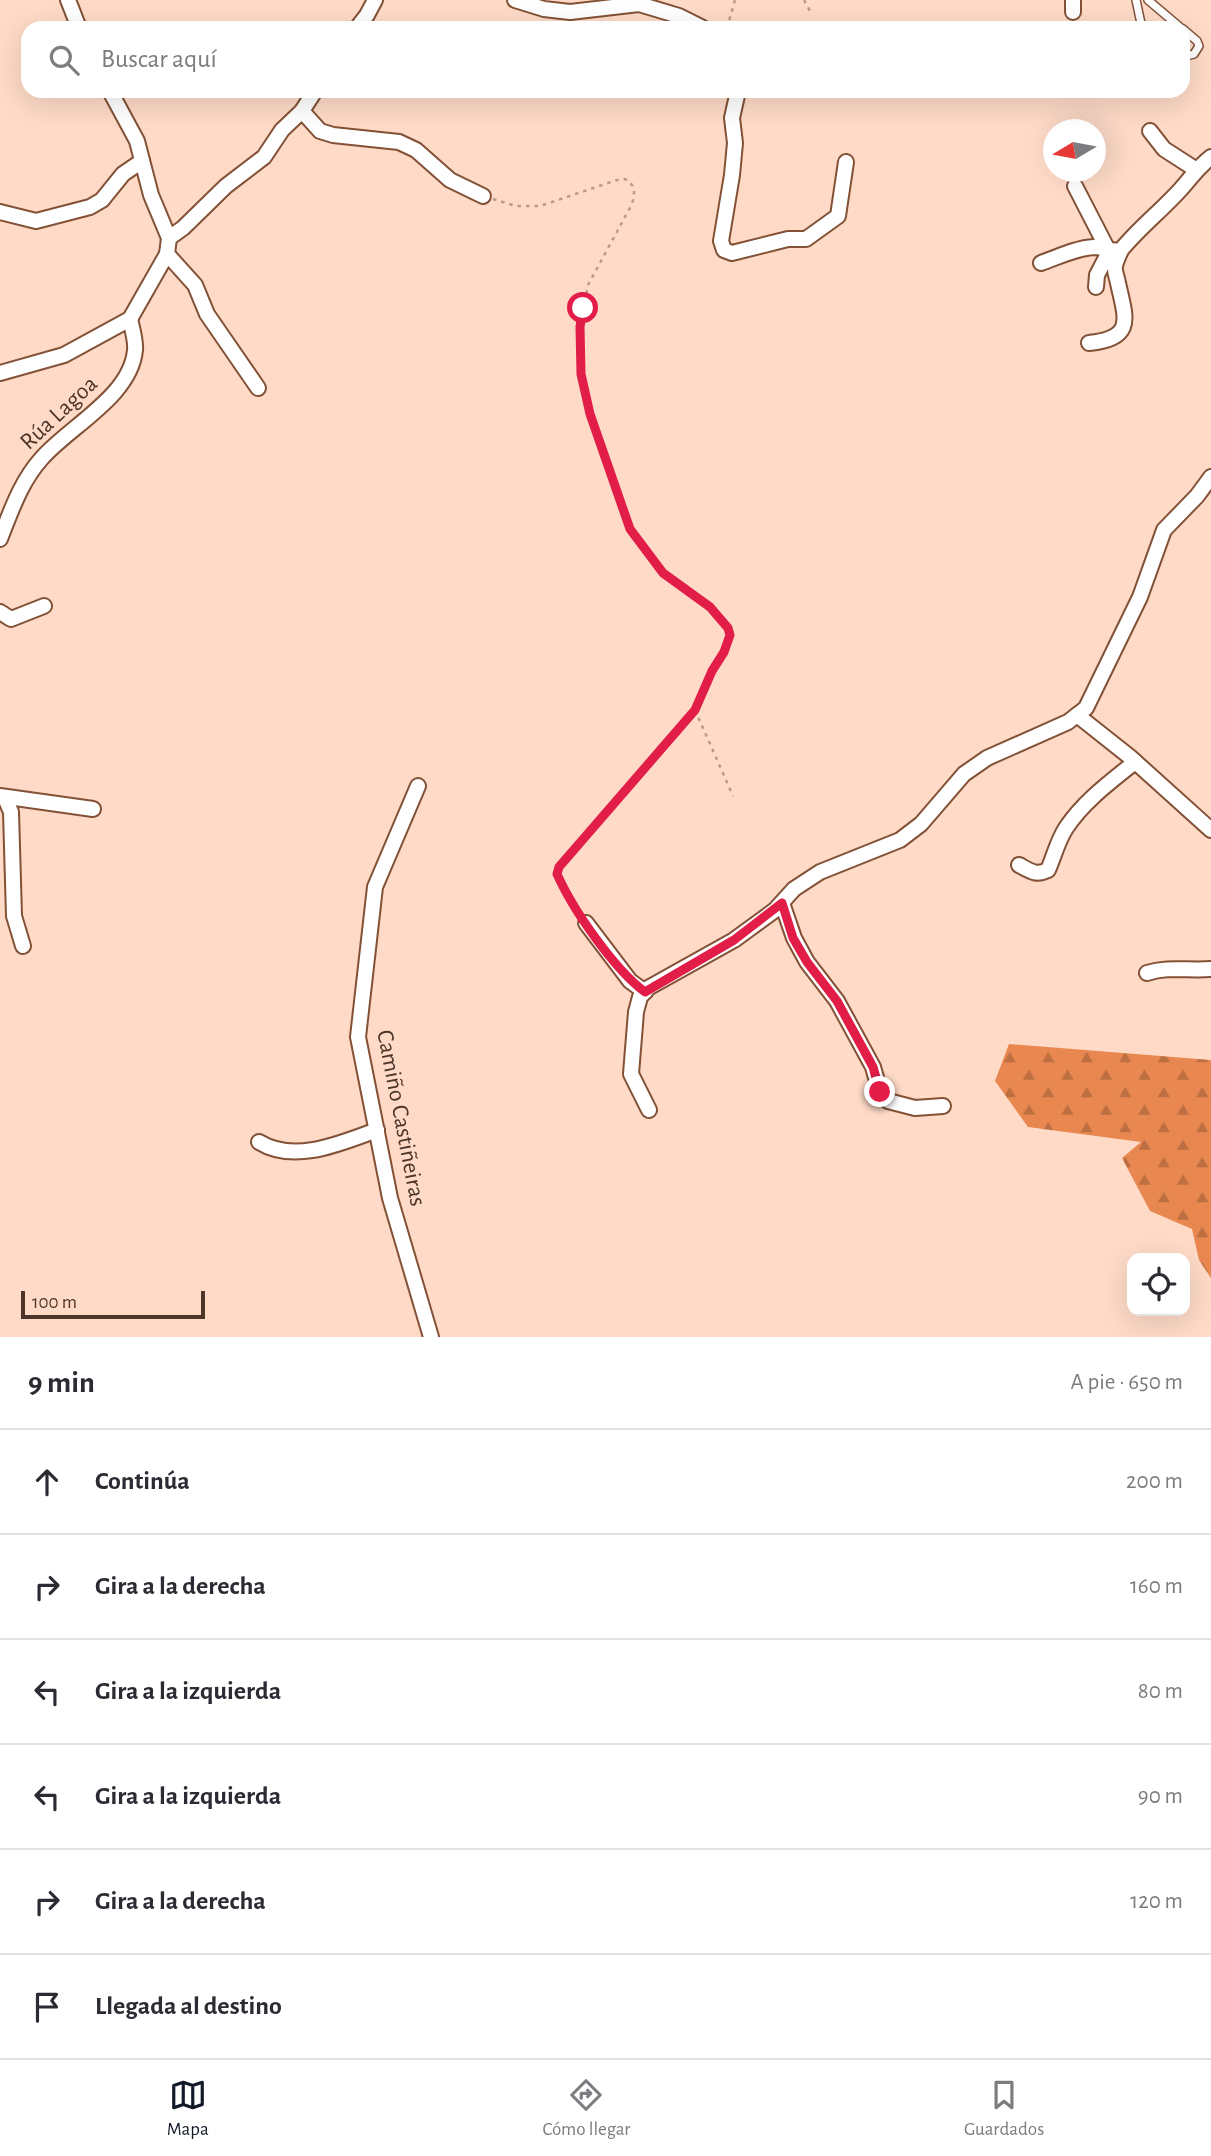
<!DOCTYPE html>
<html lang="es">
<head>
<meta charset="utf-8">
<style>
	:root { --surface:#fff; --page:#f7f7f7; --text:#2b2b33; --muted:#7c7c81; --line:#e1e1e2; --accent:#111827 }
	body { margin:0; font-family:"Alegreya Sans",sans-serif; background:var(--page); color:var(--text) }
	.controls { position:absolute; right:21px; bottom:21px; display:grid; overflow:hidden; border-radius:14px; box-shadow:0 7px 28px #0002 }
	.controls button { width:63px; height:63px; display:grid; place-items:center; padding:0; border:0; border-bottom:2px solid var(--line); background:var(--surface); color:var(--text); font:35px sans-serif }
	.compass { position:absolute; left:1043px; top:119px; width:63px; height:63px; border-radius:50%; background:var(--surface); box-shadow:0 7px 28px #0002; rotate:260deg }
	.scale { position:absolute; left:21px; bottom:18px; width:184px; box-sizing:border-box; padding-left:7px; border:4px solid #4d3629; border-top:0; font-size:19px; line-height:24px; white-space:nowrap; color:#4d3629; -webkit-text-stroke:5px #fedac7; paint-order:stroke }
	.stop { position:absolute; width:21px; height:21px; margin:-16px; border:5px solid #e11d48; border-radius:50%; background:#fff }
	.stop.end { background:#e11d48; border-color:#fff; box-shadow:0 2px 7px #0008 }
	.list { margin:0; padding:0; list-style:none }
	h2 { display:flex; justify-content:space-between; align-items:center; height:91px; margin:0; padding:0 28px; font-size:30px }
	h2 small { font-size:23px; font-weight:400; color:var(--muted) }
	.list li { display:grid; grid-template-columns:46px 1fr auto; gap:21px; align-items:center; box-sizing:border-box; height:105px; padding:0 28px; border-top:2px solid var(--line) }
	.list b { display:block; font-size:26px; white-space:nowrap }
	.list em { font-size:23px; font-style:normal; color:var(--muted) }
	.icon { flex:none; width:38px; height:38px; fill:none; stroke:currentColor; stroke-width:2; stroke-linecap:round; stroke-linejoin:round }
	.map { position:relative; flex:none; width:1211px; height:1337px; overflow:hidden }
	.search { position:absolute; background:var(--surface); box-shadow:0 7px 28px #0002; left:21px; right:21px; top:21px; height:77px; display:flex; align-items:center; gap:18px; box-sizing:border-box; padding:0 24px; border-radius:21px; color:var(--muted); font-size:26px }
	.sheet { height:721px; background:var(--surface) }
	nav { display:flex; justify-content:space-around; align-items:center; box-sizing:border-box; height:98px; border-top:2px solid var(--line); background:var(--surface); font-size:19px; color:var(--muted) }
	nav a { display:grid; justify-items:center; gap:4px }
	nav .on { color:var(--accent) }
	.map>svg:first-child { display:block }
	.forest { fill:url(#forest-firs) }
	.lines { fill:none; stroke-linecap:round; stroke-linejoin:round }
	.lane-casing { stroke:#835135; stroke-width:10 }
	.street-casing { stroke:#835135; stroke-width:18 }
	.path { stroke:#ba9b8b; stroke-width:2.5; stroke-dasharray:3.5 5; stroke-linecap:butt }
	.lane { stroke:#fff; stroke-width:7 }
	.street { stroke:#fff; stroke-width:14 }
	.route { stroke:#e11d48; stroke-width:9 }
	.labels { text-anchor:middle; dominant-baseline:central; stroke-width:5; stroke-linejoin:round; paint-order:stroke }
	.street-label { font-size:24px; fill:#4d3629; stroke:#fedac7 }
</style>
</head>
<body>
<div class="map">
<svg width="1211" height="1337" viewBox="0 0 1211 1337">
	<defs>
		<pattern id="forest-firs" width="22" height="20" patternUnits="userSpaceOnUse" patternTransform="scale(1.75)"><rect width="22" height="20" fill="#e8874f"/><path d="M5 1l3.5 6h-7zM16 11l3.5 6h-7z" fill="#be6f42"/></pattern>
	</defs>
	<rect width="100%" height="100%" fill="#fedac7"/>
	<path class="forest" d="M 1009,1044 L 1211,1060 L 1211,1278 L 1199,1260 L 1192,1229 L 1150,1211 L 1122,1158 L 1141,1142 L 1028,1127 L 995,1081 Z"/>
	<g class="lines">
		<g class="lane-casing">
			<g id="lane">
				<path d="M 1136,0 L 1142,28"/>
				<path d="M 1148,0 L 1181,28"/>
				<path d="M 1183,29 L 1197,41 L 1199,46 L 1194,54 L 1183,57"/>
			</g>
		</g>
		<g class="street-casing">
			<g id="street">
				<path d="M 68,0 L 79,28"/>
				<path d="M 515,0 L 544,9 L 570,12 L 639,4 L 679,16 L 703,28"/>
				<path d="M 1073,12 L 1073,0"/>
				<path d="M 357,28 L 367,15 L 375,0"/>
				<path d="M 110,91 L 137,141 L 151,195 L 169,238"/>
				<path d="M 738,91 L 732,118 L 735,143 L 732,175 L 721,241 L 724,250 L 732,253 L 788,239 L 806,239 L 838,216 L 846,162"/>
				<path d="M 302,111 L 320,131 L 333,135 L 399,142 L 416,150 L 450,180 L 483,196"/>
				<path d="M 1150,131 L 1164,149 L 1195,169"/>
				<path d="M 1075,186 L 1109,252 L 1097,275 L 1096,287"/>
				<path d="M 0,212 L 36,221 L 90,207 L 102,200 L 123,174 L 142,161"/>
				<path d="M 167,254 L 195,285 L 207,314 L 258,388"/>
				<path d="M 1041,263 C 1058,257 1076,248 1094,247 C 1104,247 1108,252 1121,250 C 1140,227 1161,211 1180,190 C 1192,177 1196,169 1211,157"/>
				<path d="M 1089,343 C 1135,338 1126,319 1118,283 C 1117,277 1114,271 1115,266 C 1116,261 1119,255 1121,250"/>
				<path d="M 0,373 L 64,355 L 130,319 L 167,254 L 169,238 L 183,228 L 226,186 L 264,157 L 282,130 L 302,111 L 315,91"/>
				<path d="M 0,539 C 11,511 21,481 42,458 C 70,426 131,396 135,350 C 136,341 132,328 130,319"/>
				<path d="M 0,612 L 11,619 L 44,606"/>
				<path d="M 1077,715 L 1130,757 L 1211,830"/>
				<path d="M 418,786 L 375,887 L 358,1037 L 390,1198 L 431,1337"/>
				<path d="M 0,796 L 93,809"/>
				<path d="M 5,798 L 11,812 L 14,916 L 23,946"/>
				<path d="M 1019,865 C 1030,871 1036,876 1048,870 C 1054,856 1058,840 1066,828 C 1083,802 1110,782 1135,762"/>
				<path d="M 782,903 L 794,938 L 807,962 L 837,1001 L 873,1067 L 880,1092 L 888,1101 L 915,1108 L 943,1106"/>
				<path d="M 586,923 L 630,981 L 645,992"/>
				<path d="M 1147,973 C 1168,966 1189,971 1211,969"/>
				<path d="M 649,1110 L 631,1074 L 636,1012 L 640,997 L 648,988 L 734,940 L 775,910 L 794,889 L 820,872 L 900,840 L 921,824 L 964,774 L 987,758 L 1068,722 L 1086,708 L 1140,597 L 1164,530 L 1197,496 L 1211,477"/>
				<path d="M 259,1142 C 295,1164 341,1143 377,1130"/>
			</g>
		</g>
		<g class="path">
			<path d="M 804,0 L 810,11"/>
			<path d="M 727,28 L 735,0"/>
			<path d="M 493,199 L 516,206 L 540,206 L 617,180 L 625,179 C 636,185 635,193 632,204 L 588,285 L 580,327 L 581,374 L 590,414 L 630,529 L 663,574 L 710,606 L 728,628 L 730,635 L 695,710 L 559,867 L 557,874 L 579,911"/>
			<path d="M 695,710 L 733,796"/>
		</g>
		<use href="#lane" class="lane"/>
		<use href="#street" class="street"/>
	</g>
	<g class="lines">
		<path class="route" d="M 583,308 L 580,327 L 581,374 L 590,414 L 630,529 L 663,573 L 710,607 L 728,628 L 730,635 L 724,652 L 712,671 L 695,710 L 559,867 L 557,874 C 573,910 614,969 645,992 L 734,940 L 782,903 L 793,938 L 807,962 L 837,1001 L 873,1067 L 880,1092"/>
	</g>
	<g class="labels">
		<g class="street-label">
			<text transform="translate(59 413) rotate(-43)">Rúa Lagoa</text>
			<text transform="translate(401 1118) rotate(79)">Camiño Castiñeiras</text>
		</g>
	</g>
</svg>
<div class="controls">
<button><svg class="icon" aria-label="locate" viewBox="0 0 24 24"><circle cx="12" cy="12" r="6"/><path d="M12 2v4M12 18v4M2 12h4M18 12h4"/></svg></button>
</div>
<svg class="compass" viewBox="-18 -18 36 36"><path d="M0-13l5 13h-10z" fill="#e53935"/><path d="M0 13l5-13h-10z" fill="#7c7c81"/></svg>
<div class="scale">100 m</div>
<div class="stop" style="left:583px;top:308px"></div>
<div class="stop end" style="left:880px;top:1092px"></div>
<div class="search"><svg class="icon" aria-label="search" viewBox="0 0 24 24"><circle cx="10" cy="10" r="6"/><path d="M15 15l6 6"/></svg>Buscar aquí</div>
</div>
<section class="sheet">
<h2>9 min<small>A pie · 650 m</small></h2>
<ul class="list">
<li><svg class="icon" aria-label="ahead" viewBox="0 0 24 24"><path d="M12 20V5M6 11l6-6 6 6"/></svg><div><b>Continúa</b></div><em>200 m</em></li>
<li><svg class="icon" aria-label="right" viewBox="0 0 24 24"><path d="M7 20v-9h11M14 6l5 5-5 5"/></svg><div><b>Gira a la derecha</b></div><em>160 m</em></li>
<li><svg class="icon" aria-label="left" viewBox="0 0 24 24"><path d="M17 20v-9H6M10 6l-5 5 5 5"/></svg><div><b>Gira a la izquierda</b></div><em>80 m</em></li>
<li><svg class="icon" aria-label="left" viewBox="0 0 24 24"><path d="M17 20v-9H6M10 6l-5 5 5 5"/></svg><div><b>Gira a la izquierda</b></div><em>90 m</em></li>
<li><svg class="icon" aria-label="right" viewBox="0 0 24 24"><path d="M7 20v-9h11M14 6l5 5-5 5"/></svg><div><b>Gira a la derecha</b></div><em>120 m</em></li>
<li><svg class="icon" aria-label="arrive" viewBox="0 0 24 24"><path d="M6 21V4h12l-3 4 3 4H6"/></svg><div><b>Llegada al destino</b></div></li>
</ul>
</section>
<nav>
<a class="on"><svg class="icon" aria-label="map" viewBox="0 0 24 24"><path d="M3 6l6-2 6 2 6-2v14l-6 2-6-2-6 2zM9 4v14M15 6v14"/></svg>Mapa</a>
<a><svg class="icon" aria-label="directions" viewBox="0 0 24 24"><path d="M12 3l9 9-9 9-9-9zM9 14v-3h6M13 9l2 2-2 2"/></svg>Cómo llegar</a>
<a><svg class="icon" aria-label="saved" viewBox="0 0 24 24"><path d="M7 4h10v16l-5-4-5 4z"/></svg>Guardados</a>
</nav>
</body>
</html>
